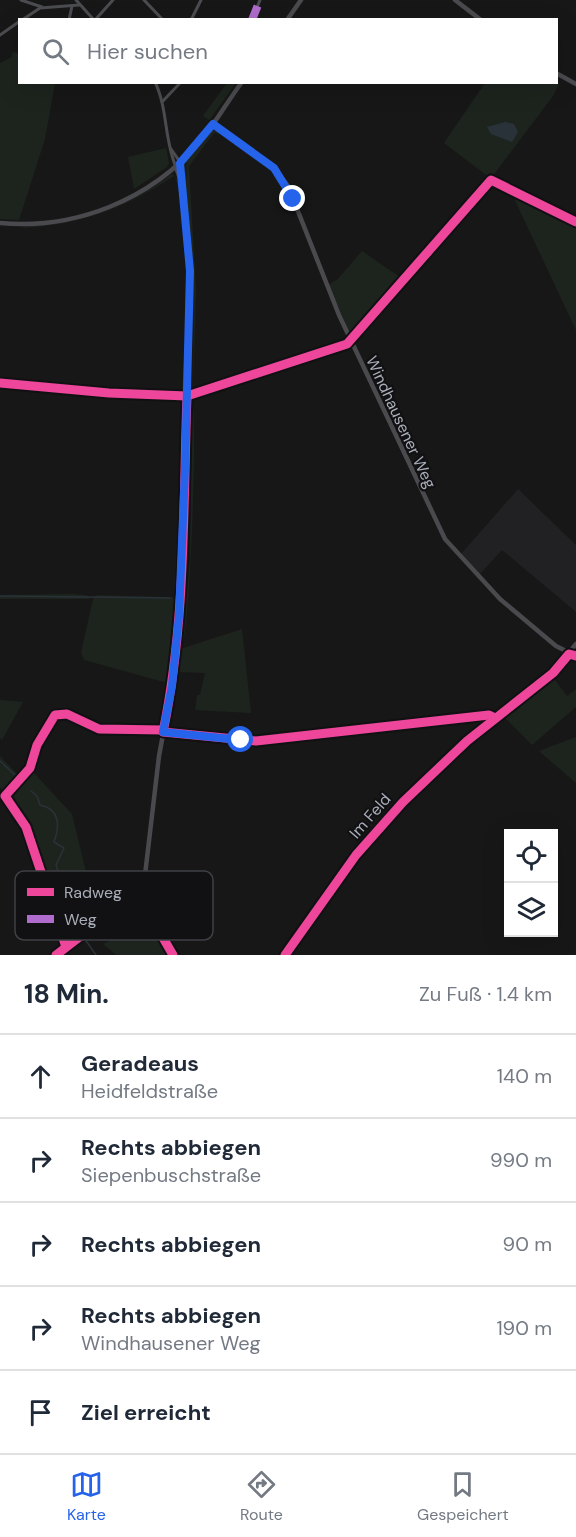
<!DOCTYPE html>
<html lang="de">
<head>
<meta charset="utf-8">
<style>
	:root { --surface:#fff; --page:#f6f6f7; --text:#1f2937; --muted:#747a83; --line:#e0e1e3; --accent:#2563eb }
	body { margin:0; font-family:"DM Sans",sans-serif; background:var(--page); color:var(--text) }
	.controls { position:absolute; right:18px; bottom:18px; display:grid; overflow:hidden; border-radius:0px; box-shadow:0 6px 24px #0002 }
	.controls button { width:54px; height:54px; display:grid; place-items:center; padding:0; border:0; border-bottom:2px solid var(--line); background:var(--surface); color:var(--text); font:30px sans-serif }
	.stop { position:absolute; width:18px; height:18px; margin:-14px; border:4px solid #2563eb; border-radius:50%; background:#fff }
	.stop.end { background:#2563eb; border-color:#fff; box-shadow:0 2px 6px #0008 }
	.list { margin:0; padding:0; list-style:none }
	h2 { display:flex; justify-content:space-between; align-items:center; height:78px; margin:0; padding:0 24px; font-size:26px }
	h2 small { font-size:20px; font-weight:400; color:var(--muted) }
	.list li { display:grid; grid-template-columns:39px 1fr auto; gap:18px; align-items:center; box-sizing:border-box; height:84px; padding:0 24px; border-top:2px solid var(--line) }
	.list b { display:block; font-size:22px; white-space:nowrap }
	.list p { margin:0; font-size:20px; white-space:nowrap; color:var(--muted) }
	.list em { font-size:20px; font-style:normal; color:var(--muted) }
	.icon { flex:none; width:33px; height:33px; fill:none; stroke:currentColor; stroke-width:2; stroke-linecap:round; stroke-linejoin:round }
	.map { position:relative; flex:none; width:576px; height:955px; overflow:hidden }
	.search { position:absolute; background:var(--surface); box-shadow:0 6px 24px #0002; left:18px; right:18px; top:18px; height:66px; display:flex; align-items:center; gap:15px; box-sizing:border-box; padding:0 21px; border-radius:0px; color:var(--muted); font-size:22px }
	.sheet { height:498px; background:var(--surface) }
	nav { display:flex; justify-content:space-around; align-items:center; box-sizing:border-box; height:84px; border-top:2px solid var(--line); background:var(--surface); font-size:16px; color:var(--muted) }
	nav a { display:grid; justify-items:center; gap:3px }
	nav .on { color:var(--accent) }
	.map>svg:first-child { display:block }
	.built { fill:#212123 }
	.green { fill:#1d241e }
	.water { fill:#2a3239 }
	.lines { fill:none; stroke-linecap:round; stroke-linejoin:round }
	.stream { stroke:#2a3239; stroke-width:1.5 }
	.street { stroke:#4b4c50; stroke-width:3 }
	.secondary { stroke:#4a4a4e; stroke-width:4.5 }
	.quiet { stroke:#b06ccc; stroke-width:8; stroke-dasharray:15 8; stroke-linecap:butt }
	.cycleway-casing { stroke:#111113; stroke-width:13 }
	.cycleway { stroke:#ed469a; stroke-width:9 }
	.route { stroke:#2563eb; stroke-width:8 }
	.labels { text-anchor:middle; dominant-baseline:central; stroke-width:4.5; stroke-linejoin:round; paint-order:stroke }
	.street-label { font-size:16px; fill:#a8adb8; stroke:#111113 }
	.key { fill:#111113; stroke:#3e4045; stroke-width:1.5 }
	.key-label { font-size:16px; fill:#a8adb8 }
</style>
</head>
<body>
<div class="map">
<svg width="576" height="955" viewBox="0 0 576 955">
	<rect width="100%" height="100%" fill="#171717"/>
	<path class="built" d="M 518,489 L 576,545 L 576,612 L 502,550 L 479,575 L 461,554 Z"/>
	<g class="green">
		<path d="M 12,52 L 19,53 L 20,82 L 55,83 L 45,139 L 19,220 L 0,219 L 0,63 L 12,57 Z"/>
		<path d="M 557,78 L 559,84 L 553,96 L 492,177 L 486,175 L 444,143 L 485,83 L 556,82 Z"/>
		<path d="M 227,83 L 236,83 L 209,120 L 203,116 Z"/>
		<path d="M 213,130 L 222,134 L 214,133 L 189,166 L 196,289 L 193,393 L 194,294 L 190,391 L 192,290 L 184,166 L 185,162 L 187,182 L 186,160 Z"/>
		<path d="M 166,148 L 169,163 L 167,167 L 134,189 L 128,157 Z"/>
		<path d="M 172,174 C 195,183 186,361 185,391 L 182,394 C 186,324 193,247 176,179 L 174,176 L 169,179 C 121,210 79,225 21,228 C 36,222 56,224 72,221 C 108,213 142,197 172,174 Z"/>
		<path d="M 511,192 L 576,223 L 576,330 Z"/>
		<path d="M 362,251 L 404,280 L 352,337 L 328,285 L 338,279 Z"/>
		<path d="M 192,397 C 198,416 190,631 182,646 L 190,559 Z"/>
		<path d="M 190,398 L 188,561 L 179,645 Z"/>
		<path d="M 183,401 L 182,496 L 177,594 L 174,591 Z"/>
		<path d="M 72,594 L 87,595 L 90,599 L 0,599 L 0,595 Z"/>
		<path d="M 96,595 L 172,597 L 175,599 L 171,684 L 84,660 L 81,653 L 93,599 Z"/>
		<path d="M 242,629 L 251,713 L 195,710 L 197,695 L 200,695 L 205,673 L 178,672 L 180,649 Z"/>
		<path d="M 552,676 L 567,696 L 576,689 L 576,707 L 532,745 L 502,715 Z"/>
		<path d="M 0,700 L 23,702 L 2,740 L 0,738 Z"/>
		<path d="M 485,717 L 489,717 L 488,720 L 257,745 L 261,742 Z"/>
		<path d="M 576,737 L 576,783 L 539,751 Z"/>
		<path d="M 0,756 L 20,777 L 5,792 L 0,787 Z"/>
		<path d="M 32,771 L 72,814 L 98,921 L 98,926 L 69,942 L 61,932 L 29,827 L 8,797 L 28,772 Z"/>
		<path d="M 150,922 L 167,955 L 116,955 L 103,944 Z"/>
	</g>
	<path class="water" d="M 505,122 L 514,124 L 518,132 L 512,142 L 491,134 L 487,127 Z"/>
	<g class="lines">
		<g class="stream">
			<path d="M 0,596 L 170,598"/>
			<path d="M 0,761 L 16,776"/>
			<path d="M 31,791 L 37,796 L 40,805 C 60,809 60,826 54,842 L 64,848 L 56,865 L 61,880 L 63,908 L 96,955"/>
		</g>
		<g class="street">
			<path d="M 21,0 L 42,7"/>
			<path d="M 76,0 L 94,20"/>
			<path d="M 144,0 L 163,20"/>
			<path d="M 22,20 L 40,8 L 79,5"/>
			<path d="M 69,20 L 72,6"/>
			<path d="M 95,20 L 113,0"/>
			<path d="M 191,20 L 201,0"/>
			<path d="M 252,20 L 260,0"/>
			<path d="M 0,35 L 20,21"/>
			<path d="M 155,82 C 168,109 164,140 176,167"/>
			<path d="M 162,102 L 181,82"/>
			<path d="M 171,149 L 180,162"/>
			<path d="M 163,732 L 256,741"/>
			<path d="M 34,751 L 55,715 L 67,714 L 99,729 L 163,730"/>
		</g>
		<g class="secondary">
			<path d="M 455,0 L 481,20"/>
			<path d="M 287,20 L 301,0"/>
			<path d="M 556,73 L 576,84"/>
			<path d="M 213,124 L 274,168 L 288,186 L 339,315 L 445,539 L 500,599 L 556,646 L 576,656"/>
			<path d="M 176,167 L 183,187"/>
			<path d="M 0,223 C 75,230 150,200 199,143 C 215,124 227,102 242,82"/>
			<path d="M 170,955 L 151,918 L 145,875 L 159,756 L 172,686 L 182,566 L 190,271 L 180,163"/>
			<path d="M 285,955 L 356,855 L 403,802 L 467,741 L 553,673 L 576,644"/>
		</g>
		<path class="quiet" d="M 252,20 L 260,0"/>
		<g class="cycleway-casing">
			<g id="cycleway">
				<path d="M 0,383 L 109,393 L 187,396 L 347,344 L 491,180 L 576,222"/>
				<path d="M 187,396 C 183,508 186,622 163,732 L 256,741 L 489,715 L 495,718"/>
				<path d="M 66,947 L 26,827 L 5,796 L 30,768 L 37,745 L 55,715 L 67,714 L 99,729 L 163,730"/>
				<path d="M 56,955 L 86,932 L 152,906 L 162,936 L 173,955"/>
				<path d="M 285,955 L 356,855 L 403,802 L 467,741 L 553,673 L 569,654 L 576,656"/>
			</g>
		</g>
		<use href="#cycleway" class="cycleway"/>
	</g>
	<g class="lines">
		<path class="route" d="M 241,740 L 163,732 L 172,686 L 179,616 L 185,469 L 190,271 L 180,163 L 213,124 L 274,168 L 293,199"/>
	</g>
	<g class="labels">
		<g class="street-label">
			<text transform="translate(401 422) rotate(65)">Windhausener Weg</text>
			<text transform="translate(370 816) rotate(-49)">Im Feld</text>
		</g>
	</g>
	<rect x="15" y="871" width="198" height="69" rx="9" class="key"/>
	<rect x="27" y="888" width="27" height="8" fill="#ed469a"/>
	<rect x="27" y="915" width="27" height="8" fill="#b06ccc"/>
	<g class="key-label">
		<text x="64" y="898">Radweg</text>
		<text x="64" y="925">Weg</text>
	</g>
</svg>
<div class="controls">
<button><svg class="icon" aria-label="locate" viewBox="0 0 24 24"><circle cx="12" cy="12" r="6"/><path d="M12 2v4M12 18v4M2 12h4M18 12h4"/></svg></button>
<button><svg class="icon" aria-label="layers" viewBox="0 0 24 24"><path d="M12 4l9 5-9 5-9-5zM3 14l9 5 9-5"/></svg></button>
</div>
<div class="stop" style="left:241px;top:740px"></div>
<div class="stop end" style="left:293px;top:199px"></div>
<div class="search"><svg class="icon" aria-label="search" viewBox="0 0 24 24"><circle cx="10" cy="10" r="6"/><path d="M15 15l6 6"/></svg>Hier suchen</div>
</div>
<section class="sheet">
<h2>18 Min.<small>Zu Fuß · 1.4 km</small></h2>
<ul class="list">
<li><svg class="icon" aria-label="ahead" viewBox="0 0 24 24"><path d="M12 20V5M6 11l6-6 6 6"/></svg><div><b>Geradeaus</b><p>Heidfeldstraße</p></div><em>140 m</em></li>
<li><svg class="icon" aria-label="right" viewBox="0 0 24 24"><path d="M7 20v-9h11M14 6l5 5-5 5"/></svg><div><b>Rechts abbiegen</b><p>Siepenbuschstraße</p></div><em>990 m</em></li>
<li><svg class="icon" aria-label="right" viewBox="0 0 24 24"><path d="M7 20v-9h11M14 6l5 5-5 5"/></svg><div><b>Rechts abbiegen</b></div><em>90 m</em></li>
<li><svg class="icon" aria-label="right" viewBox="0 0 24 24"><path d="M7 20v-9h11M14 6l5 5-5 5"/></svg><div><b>Rechts abbiegen</b><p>Windhausener Weg</p></div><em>190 m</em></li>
<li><svg class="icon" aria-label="arrive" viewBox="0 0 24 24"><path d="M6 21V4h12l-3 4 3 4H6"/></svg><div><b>Ziel erreicht</b></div></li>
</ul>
</section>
<nav>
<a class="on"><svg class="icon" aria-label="map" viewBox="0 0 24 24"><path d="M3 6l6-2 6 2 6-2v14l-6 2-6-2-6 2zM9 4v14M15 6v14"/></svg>Karte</a>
<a><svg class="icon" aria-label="directions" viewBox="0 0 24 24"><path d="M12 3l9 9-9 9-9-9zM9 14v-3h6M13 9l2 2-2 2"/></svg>Route</a>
<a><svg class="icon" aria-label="saved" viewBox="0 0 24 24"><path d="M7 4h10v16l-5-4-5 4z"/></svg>Gespeichert</a>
</nav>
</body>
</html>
